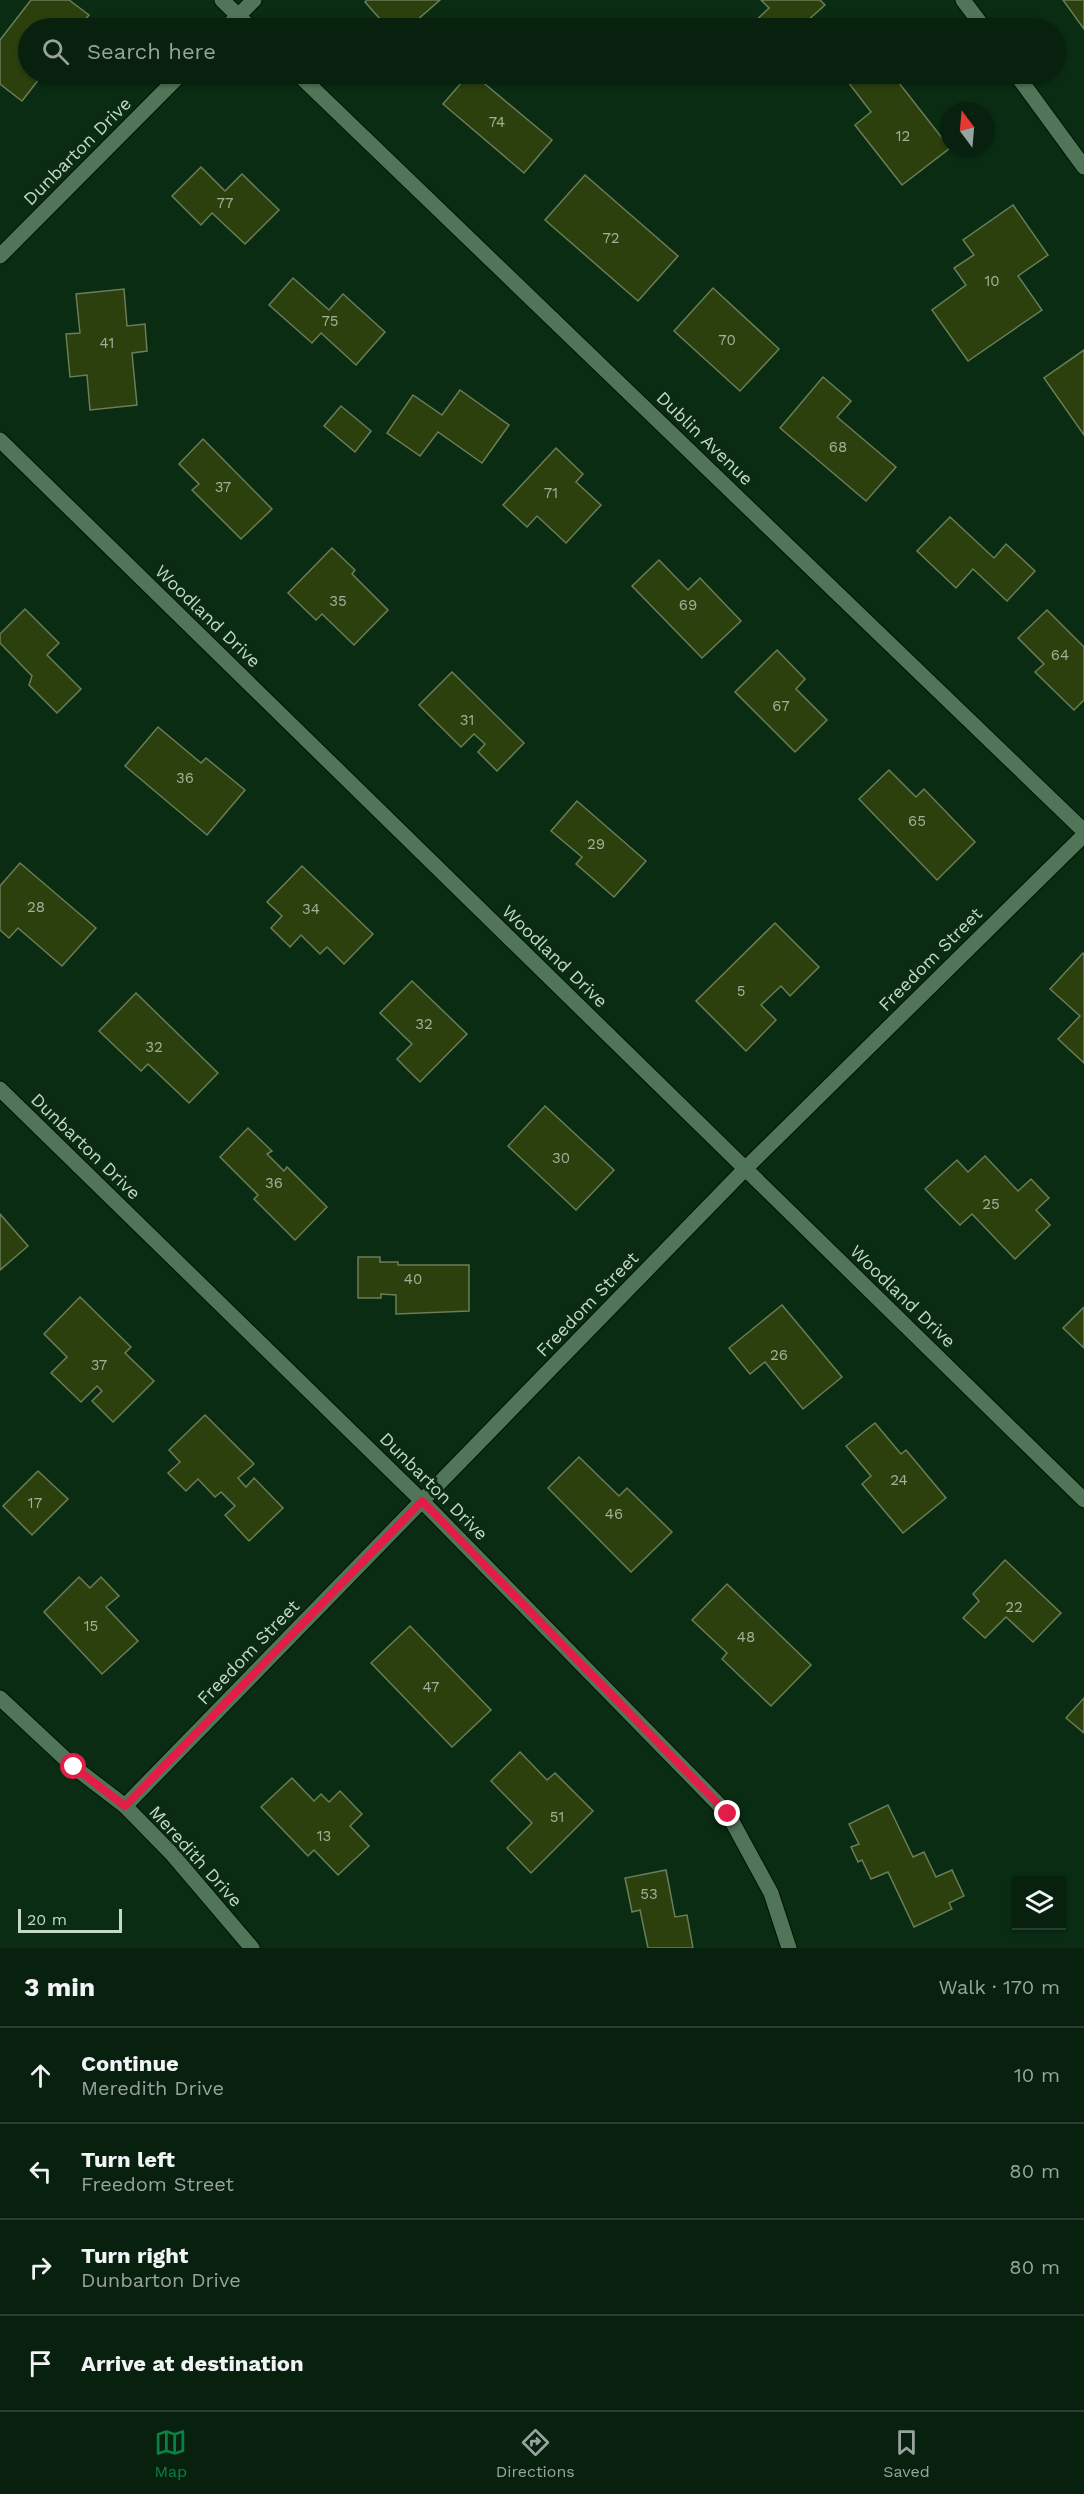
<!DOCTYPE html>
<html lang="en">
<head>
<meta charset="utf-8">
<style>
	:root { --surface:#07210e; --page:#102917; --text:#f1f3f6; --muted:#98a39e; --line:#283e2e; --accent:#0b8043 }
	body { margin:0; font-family:"Work Sans",sans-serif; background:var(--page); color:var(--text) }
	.controls { position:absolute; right:18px; bottom:18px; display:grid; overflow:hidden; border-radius:0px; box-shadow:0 2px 4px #0004 }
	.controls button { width:54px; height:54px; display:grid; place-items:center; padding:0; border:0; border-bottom:2px solid var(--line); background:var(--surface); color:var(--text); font:30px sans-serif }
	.compass { position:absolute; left:940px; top:102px; width:54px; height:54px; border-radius:50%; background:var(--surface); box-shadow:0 2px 4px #0004; rotate:344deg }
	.scale { position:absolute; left:18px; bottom:15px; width:104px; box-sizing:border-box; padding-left:6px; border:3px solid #c5d8c8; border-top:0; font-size:16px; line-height:21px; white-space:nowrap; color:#c5d8c8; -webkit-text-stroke:4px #092c13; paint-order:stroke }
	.stop { position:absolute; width:18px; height:18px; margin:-14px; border:4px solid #e11d48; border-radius:50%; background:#fff }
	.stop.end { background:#e11d48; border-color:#fff; box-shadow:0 2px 6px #0008 }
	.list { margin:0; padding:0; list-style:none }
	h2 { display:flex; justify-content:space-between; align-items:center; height:78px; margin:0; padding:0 24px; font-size:26px }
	h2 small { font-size:20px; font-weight:400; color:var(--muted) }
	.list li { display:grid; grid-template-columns:39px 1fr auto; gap:18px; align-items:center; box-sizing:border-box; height:96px; padding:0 24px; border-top:2px solid var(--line) }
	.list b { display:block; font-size:22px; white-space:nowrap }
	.list p { margin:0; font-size:20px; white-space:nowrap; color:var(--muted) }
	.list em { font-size:20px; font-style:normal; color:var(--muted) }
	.icon { flex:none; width:33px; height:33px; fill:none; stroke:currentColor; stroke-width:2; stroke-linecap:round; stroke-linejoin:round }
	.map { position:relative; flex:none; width:1084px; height:1948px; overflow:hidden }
	.search { position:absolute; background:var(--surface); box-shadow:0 2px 4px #0004; left:18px; right:18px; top:18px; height:66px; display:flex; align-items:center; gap:15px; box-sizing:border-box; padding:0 21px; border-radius:33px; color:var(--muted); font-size:22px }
	.sheet { height:462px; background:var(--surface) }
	nav { display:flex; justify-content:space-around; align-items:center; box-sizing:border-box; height:84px; border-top:2px solid var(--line); background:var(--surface); font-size:16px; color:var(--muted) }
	nav a { display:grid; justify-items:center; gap:3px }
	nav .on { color:var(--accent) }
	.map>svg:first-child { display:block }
	.building { fill:#2b400d; stroke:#6a7d57; stroke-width:1.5 }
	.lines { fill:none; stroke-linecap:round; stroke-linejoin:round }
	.minor-casing { stroke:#001303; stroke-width:17 }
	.minor { stroke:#517558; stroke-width:15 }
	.route { stroke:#e11d48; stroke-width:8 }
	.labels { text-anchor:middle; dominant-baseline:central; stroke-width:6; stroke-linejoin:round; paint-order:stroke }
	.number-label { font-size:15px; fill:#9eb299 }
	.street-label { font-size:18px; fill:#c5d8c8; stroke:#092c13 }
</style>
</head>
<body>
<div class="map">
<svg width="1084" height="1948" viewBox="0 0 1084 1948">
	<rect width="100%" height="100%" fill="#092c13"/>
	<g class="building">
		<path d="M 31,0 L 69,0 L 89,15 L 78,28 L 28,28 L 28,74 L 43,74 L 22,101 L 0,84 L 0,40 Z"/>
		<path d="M 367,0 L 440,0 L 408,28 L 388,28 L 365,2 Z"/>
		<path d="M 761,0 L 820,0 L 825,5 L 799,28 L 748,28 L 769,8 Z"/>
		<path d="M 1063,0 L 1084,0 L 1084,29 Z"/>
		<path d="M 469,74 L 473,74 L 552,140 L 524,173 L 443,104 Z"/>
		<path d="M 859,74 L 892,74 L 950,148 L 902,185 L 855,125 L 871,112 L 848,82 Z"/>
		<path d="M 201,167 L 225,191 L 242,174 L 279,210 L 245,244 L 212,213 L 201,225 L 172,196 Z"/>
		<path d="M 585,175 L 678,256 L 638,301 L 545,220 Z"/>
		<path d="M 1013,205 L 1048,255 L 1018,276 L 1042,310 L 968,361 L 932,310 L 966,285 L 954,268 L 974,255 L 963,240 Z"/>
		<path d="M 293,278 L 329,310 L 343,294 L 385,332 L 356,365 L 321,333 L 312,343 L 269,305 Z"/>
		<path d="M 713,288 L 779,349 L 740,391 L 674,331 Z"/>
		<path d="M 124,289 L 127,326 L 145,324 L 147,351 L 132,353 L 137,405 L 90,410 L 87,375 L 70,377 L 66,334 L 80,333 L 76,294 Z"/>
		<path d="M 1084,350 L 1084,435 L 1044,378 Z"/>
		<path d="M 823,377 L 851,401 L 837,417 L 896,467 L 866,501 L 780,428 Z"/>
		<path d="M 460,390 L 509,425 L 482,463 L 438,432 L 420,456 L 387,433 L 413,395 L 442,415 Z"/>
		<path d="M 341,406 L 371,431 L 355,452 L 324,426 Z"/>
		<path d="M 203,439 L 272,509 L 241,539 L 192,490 L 199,484 L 179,464 Z"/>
		<path d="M 556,448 L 583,474 L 576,482 L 601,505 L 566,543 L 537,516 L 527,527 L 503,505 Z"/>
		<path d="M 950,517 L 994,558 L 1006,544 L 1035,571 L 1007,601 L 973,569 L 956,588 L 917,551 Z"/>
		<path d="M 332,548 L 355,570 L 352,574 L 388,610 L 354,645 L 322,614 L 316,620 L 288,593 Z"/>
		<path d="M 659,560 L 688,590 L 700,578 L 741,621 L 702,658 L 632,586 Z"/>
		<path d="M 25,609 L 59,643 L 47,655 L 81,689 L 57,713 L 29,685 L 32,676 L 0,643 L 0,634 Z"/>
		<path d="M 1047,610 L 1084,647 L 1084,700 L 1074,710 L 1035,672 L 1044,664 L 1018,638 Z"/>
		<path d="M 777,650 L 805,679 L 796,689 L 827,720 L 795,752 L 735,692 Z"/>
		<path d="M 452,672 L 524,743 L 497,771 L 478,752 L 485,744 L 474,734 L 461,747 L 419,705 Z"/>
		<path d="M 158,727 L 201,763 L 206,758 L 245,790 L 207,835 L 125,766 Z"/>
		<path d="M 889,770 L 916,797 L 924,789 L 975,842 L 937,880 L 859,799 Z"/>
		<path d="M 577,801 L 646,861 L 614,897 L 576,864 L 582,857 L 551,831 Z"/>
		<path d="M 20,863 L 96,928 L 62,966 L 18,928 L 9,938 L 0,930 L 0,886 Z"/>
		<path d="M 302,866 L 373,934 L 344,964 L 327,947 L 320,954 L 301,935 L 290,947 L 271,928 L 282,916 L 267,902 Z"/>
		<path d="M 775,923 L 819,967 L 790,996 L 781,986 L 761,1005 L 776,1020 L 746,1051 L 696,1001 Z"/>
		<path d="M 1083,953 L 1084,954 L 1084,1063 L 1058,1039 L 1080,1016 L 1050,989 Z"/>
		<path d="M 412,981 L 467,1034 L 420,1082 L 397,1059 L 412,1044 L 380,1013 Z"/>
		<path d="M 136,993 L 218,1073 L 189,1103 L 148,1064 L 141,1071 L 99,1031 Z"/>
		<path d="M 545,1106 L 614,1170 L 576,1210 L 508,1146 Z"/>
		<path d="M 248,1128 L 272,1151 L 267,1154 L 284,1171 L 287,1167 L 327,1207 L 295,1240 L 254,1199 L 258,1195 L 220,1157 Z"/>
		<path d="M 985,1156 L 1018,1191 L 1031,1179 L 1049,1198 L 1036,1210 L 1050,1225 L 1015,1259 L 972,1214 L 960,1225 L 925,1189 L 957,1160 L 968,1172 Z"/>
		<path d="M 0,1214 L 28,1246 L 0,1270 Z"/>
		<path d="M 358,1257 L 380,1257 L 380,1262 L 398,1262 L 398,1265 L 469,1265 L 469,1311 L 396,1314 L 396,1295 L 381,1294 L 381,1298 L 358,1298 Z"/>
		<path d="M 80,1297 L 131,1347 L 125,1353 L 154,1381 L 113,1422 L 92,1401 L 102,1391 L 97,1386 L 81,1402 L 51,1373 L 67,1357 L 44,1334 Z"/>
		<path d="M 782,1305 L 842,1377 L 803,1409 L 765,1362 L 750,1374 L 729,1348 Z"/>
		<path d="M 1084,1307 L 1084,1348 L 1063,1328 Z"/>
		<path d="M 205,1415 L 254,1464 L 238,1478 L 246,1487 L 254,1478 L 283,1508 L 249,1541 L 225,1515 L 235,1506 L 221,1492 L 215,1497 L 198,1479 L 186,1491 L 168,1473 L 180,1462 L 169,1450 Z"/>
		<path d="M 875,1423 L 901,1454 L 906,1450 L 946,1498 L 903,1533 L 862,1484 L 871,1476 L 846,1446 Z"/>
		<path d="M 579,1457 L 619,1496 L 627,1488 L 672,1532 L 631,1572 L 548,1488 Z"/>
		<path d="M 38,1471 L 68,1499 L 32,1535 L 3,1506 Z"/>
		<path d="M 1005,1560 L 1061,1613 L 1033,1642 L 1006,1617 L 985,1638 L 963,1618 L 979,1601 L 973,1594 Z"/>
		<path d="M 79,1577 L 90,1588 L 101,1577 L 119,1596 L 106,1607 L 138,1641 L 102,1674 L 44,1612 Z"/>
		<path d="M 727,1584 L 811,1665 L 771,1706 L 722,1659 L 727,1653 L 692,1620 Z"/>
		<path d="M 410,1626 L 491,1710 L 452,1747 L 371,1663 Z"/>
		<path d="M 1084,1698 L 1084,1733 L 1066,1718 Z"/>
		<path d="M 520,1752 L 547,1780 L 555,1773 L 593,1811 L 531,1873 L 507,1848 L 532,1823 L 491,1781 Z"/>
		<path d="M 292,1778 L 314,1801 L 321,1794 L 329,1802 L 340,1791 L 362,1814 L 350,1826 L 369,1846 L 338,1875 L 314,1850 L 308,1856 L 261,1807 Z"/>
		<path d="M 888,1805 L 913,1857 L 924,1852 L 936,1877 L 952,1870 L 964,1896 L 949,1903 L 952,1909 L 914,1927 L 888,1872 L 871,1879 L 862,1860 L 858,1862 L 851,1847 L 859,1844 L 849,1824 Z"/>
		<path d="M 666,1870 L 675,1917 L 687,1915 L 693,1948 L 648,1948 L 640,1910 L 632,1912 L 625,1878 Z"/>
	</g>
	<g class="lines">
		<g class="minor-casing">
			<g id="minor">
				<path d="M 222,0 L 251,28"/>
				<path d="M 963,0 L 984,28"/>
				<path d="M 226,28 L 254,0"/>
				<path d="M 298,74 L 1084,831"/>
				<path d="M 1016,74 L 1084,167"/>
				<path d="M 0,256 L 181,74"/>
				<path d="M 0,440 L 1084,1500"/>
				<path d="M 0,1089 L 422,1501 L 728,1814 L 771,1893 L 789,1948"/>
				<path d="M 0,1698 L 74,1767 L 125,1806 L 171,1853 L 252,1948"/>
				<path d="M 125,1806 L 745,1169 L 1084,835"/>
			</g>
		</g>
		<use href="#minor" class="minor"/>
	</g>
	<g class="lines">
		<path class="route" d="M 74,1767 L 125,1806 L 422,1501 L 728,1814"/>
	</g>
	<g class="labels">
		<g class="number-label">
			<text x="497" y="122">74</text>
			<text x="903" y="136">12</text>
			<text x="225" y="203">77</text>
			<text x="611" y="238">72</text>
			<text x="992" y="281">10</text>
			<text x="330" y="321">75</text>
			<text x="727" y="340">70</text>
			<text x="107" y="343">41</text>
			<text x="838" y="447">68</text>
			<text x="223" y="487">37</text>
			<text x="551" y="493">71</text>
			<text x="338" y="601">35</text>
			<text x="688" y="605">69</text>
			<text x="1060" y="655">64</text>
			<text x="781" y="706">67</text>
			<text x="467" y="720">31</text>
			<text x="185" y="778">36</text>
			<text x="917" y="821">65</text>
			<text x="596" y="844">29</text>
			<text x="36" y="907">28</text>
			<text x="311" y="909">34</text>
			<text x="741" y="991">5</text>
			<text x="424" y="1024">32</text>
			<text x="154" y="1047">32</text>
			<text x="561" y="1158">30</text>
			<text x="274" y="1183">36</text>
			<text x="991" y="1204">25</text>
			<text x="413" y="1279">40</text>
			<text x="779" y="1355">26</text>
			<text x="99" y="1365">37</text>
			<text x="899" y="1480">24</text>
			<text x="35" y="1503">17</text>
			<text x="614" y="1514">46</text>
			<text x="1014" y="1607">22</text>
			<text x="91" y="1626">15</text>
			<text x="746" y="1637">48</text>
			<text x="431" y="1687">47</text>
			<text x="557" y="1817">51</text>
			<text x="324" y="1836">13</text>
			<text x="649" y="1894">53</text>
		</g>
		<g class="street-label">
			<text transform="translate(77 151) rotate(-45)">Dunbarton Drive</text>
			<text transform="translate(705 438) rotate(44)">Dublin Avenue</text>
			<text transform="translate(208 616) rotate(44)">Woodland Drive</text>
			<text transform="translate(555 956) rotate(44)">Woodland Drive</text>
			<text transform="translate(930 959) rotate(-45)">Freedom Street</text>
			<text transform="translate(86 1146) rotate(44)">Dunbarton Drive</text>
			<text transform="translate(903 1296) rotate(44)">Woodland Drive</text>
			<text transform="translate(587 1304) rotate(-46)">Freedom Street</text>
			<text transform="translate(434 1486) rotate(45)">Dunbarton Drive</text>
			<text transform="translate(248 1652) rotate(-46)">Freedom Street</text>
			<text transform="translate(196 1856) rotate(48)">Meredith Drive</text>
		</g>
	</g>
</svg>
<div class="controls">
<button><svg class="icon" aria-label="layers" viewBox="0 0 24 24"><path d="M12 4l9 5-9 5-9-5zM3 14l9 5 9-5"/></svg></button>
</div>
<svg class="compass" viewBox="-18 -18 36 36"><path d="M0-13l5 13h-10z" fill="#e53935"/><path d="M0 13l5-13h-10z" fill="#98a39e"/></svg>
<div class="scale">20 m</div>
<div class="stop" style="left:74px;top:1767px"></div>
<div class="stop end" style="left:728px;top:1814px"></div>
<div class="search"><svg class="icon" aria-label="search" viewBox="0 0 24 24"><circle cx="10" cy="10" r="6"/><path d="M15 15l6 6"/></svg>Search here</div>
</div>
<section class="sheet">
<h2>3 min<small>Walk · 170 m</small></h2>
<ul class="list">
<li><svg class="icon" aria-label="ahead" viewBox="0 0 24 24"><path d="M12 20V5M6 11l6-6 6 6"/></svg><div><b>Continue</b><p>Meredith Drive</p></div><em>10 m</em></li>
<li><svg class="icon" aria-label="left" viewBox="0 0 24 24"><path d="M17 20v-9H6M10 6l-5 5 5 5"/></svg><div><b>Turn left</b><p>Freedom Street</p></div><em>80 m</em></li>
<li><svg class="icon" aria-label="right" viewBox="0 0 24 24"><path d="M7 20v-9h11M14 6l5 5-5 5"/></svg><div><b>Turn right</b><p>Dunbarton Drive</p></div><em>80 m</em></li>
<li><svg class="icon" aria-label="arrive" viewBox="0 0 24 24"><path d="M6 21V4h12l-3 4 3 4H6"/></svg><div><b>Arrive at destination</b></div></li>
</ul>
</section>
<nav>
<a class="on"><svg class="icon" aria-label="map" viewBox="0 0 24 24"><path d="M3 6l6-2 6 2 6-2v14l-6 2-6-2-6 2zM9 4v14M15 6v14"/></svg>Map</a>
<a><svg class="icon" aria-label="directions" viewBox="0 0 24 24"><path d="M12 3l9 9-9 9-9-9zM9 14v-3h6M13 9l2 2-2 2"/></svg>Directions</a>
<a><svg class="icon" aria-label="saved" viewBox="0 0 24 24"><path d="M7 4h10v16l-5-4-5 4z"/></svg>Saved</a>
</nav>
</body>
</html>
